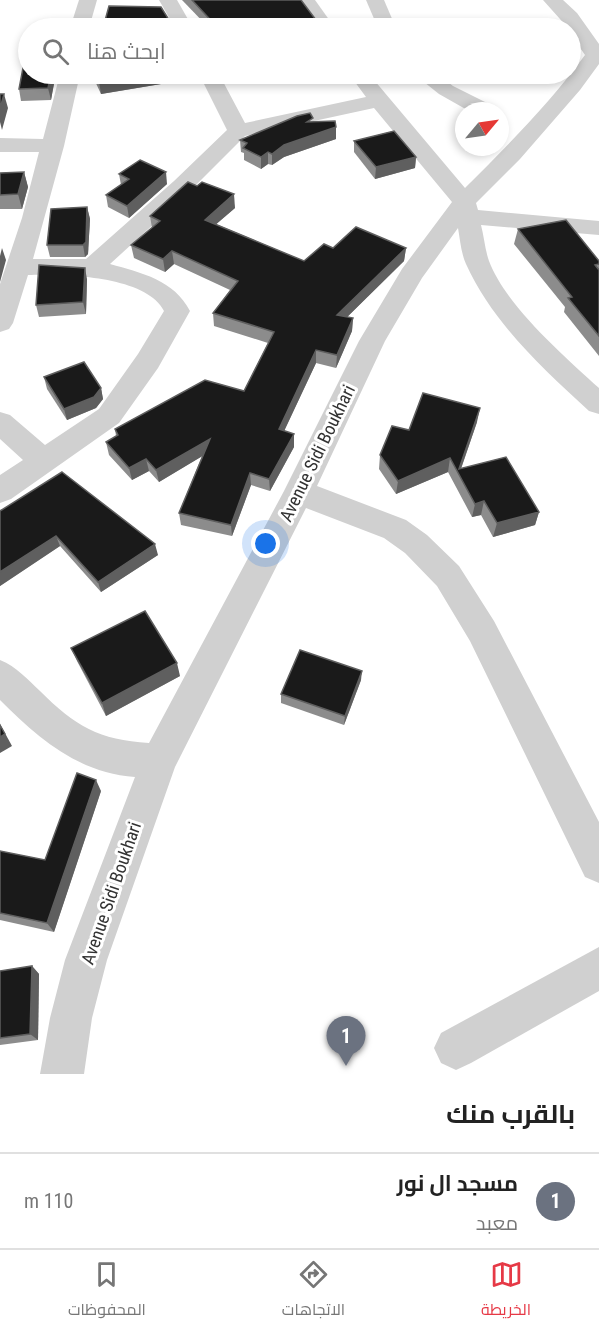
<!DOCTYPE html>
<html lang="ar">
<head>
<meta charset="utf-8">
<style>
	:root { --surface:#fff; --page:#f2f2f2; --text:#222; --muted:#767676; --line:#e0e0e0; --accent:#e63946 }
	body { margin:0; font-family:"Roboto Condensed",Cairo,sans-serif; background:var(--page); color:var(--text); direction:rtl }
	.compass { position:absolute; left:455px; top:102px; width:54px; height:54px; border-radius:50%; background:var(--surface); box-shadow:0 3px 9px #0003; rotate:61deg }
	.you { position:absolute; left:266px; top:544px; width:21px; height:21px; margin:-15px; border:4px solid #fff; border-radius:50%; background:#1a73e8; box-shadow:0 0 0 9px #1a73e833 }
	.badge { display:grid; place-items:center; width:39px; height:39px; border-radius:50%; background:var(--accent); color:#fff; font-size:20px; font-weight:700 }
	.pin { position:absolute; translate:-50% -50px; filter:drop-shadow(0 2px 3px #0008) }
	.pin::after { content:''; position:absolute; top:32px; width:21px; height:18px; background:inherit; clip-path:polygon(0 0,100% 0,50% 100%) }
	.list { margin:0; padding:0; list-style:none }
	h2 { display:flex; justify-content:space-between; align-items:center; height:78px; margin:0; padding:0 24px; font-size:26px }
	h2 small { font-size:20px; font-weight:400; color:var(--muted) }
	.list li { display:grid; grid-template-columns:39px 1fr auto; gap:18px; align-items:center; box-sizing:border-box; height:96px; padding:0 24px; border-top:2px solid var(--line) }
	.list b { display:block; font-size:22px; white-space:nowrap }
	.list p { margin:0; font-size:20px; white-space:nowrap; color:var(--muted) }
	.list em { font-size:20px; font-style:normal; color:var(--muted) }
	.icon { flex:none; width:33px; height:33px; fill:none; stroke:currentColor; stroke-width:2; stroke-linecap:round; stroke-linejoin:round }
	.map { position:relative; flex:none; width:599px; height:1074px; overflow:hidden; direction:ltr }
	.search { position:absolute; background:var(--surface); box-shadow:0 3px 9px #0003; left:18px; right:18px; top:18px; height:66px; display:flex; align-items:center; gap:15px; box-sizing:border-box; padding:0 21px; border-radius:33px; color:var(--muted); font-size:22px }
	.sheet { height:174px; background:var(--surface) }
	nav { display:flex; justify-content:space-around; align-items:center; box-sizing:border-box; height:84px; border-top:2px solid var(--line); background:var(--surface); font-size:16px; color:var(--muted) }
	nav a { display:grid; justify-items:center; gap:3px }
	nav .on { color:var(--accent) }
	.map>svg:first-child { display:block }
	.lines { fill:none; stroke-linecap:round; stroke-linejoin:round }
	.minor { fill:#d0d0d0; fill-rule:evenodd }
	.wall { fill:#8c8c8c }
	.shaded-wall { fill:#5f5f5f }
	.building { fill:#1a1a1a; stroke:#5f5f5f; stroke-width:1.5 }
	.labels { text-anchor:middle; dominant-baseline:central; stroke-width:6; stroke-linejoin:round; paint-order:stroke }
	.street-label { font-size:18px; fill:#333; stroke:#fff }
</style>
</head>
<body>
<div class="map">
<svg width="599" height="1074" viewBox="0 0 599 1074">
	<rect width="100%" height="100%" fill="#fff"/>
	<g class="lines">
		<g class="minor">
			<path d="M 79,0 L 97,0 L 89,28 L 70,28 Z"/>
			<path d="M 159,0 L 177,0 L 193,28 L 175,28 Z"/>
			<path d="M 296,0 L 315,0 L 335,28 L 316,28 Z"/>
			<path d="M 366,0 L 384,0 L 396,28 L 378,28 Z"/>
			<path d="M 543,0 L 563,0 L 577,13 L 599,44 L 599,64 L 580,90 L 520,159 L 476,203 L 478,210 L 599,221 L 599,235 L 481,225 C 484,236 485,250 489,261 C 506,306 564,356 599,388 L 599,414 L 589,411 C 542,368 493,323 466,264 C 461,253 460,239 458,228 L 422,278 L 385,341 L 317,486 L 406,520 L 427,535 L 459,566 L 494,621 L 599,822 L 599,883 L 585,877 L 470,641 L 437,586 L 405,553 L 384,538 L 306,508 L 175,767 L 107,960 L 92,1018 L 84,1074 L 40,1074 L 50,1018 L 65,960 L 135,777 C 78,773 38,738 0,700 L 0,660 C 17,667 27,679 40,691 C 75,726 99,740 149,743 L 284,491 L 359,341 L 402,269 L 452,202 L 374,108 L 245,136 L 190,191 L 110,264 C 142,273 174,280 190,311 L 158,368 L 119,423 L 11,499 L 0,503 L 0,475 L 23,460 L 0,439 L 0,412 L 10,415 L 45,445 L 99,409 L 138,354 L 164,311 C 146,275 62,274 28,275 L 13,323 L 9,329 L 0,332 L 0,284 L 22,218 L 39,152 L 0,152 L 0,138 L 43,139 L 60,74 L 80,74 L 64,146 L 33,259 L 86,259 L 174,181 L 227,130 L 199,74 L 219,74 L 245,123 L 366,97 L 349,74 L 369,74 L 465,188 C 507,146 550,103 585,55 L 570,33 L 570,28 L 568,28 Z"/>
			<path d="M 414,74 L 437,74 L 453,86 L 493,106 L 496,111 L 469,111 L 439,94 Z"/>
			<path d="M 599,947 L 599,991 L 471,1063 L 456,1070 L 441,1063 L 434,1048 L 441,1033 Z"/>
		</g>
	</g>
	<g class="wall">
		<path d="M 182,0 L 301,0 L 322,28 L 209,28 Z"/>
		<path d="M 28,74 L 54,74 L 55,78 L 51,100 L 21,101 L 19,89 Z"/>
		<path d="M 93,74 L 196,74 L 197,78 L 101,94 L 94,79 Z"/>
		<path d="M 250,74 L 277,74 L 255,79 Z"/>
		<path d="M 313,122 L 336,127 L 336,139 L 284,157 L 272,165 L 268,164 L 261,169 L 244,160 L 244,153 L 241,152 L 240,140 Z"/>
		<path d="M 354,141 L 416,157 L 415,168 L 375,179 L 354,152 Z"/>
		<path d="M 24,172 L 28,187 L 22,209 L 0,209 L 0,173 Z"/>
		<path d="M 119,174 L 167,184 L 129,218 L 108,207 L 106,195 L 121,185 Z"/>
		<path d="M 87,207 L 90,219 L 88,254 L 85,257 L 50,257 L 47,245 Z"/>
		<path d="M 235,208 L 216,224 L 304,261 L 333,248 L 406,248 L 404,261 L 347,317 L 353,318 L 352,331 L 336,368 L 316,363 L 284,431 L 294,447 L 270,491 L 251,485 L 232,536 L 181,525 L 179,513 L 202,456 L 159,482 L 149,471 L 132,480 L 109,455 L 106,442 L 116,436 L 115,429 L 244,391 L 268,343 L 214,326 L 213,313 L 230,290 L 174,264 L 165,272 L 134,258 L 131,245 L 152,228 L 150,216 Z"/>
		<path d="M 518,229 L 599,261 L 599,356 L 564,312 L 565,307 L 514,244 Z"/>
		<path d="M 87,279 L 86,314 L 39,317 L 36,305 Z"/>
		<path d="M 44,377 L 101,388 L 103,399 L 96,408 L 67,420 L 47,389 Z"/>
		<path d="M 477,422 L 461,469 L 539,512 L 535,525 L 493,537 L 481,515 L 472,517 L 448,472 L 396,494 L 379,469 L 380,455 L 409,430 Z"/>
		<path d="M 0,511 L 158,555 L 101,592 L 60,546 L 0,586 Z"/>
		<path d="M 71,648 L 180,676 L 106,716 L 77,661 Z"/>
		<path d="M 361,680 L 344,725 L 281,703 L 281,694 Z"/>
		<path d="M 101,791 L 54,932 L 0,920 L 0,851 L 45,860 Z"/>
		<path d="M 32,966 L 39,974 L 38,1040 L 0,1045 L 0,971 Z"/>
	</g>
	<g class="shaded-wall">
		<path d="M 51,74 L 54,74 L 55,78 L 51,100 L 48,88 Z"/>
		<path d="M 152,74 L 196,74 L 197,78 L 101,94 L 99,82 Z"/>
		<path d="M 255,74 L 277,74 L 255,79 Z"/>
		<path d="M 4,94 L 8,108 L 2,130 L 0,122 L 0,109 Z"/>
		<path d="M 336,127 L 336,139 L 284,157 L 272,165 L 272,154 L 284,145 Z"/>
		<path d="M 268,152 L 268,164 L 261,169 L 261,157 Z"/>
		<path d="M 416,157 L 415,168 L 375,179 L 376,167 Z"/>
		<path d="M 24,172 L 28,187 L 22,209 L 18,194 Z"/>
		<path d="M 166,172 L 167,184 L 129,218 L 127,206 Z"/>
		<path d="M 234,194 L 235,208 L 206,233 L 205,220 Z"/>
		<path d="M 87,207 L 90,219 L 88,254 L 85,257 L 83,245 Z"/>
		<path d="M 2,248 L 6,260 L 0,282 L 0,256 Z"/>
		<path d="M 406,248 L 404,261 L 336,328 L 337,315 Z"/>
		<path d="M 172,251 L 174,264 L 165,272 L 163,259 Z"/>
		<path d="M 85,268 L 87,279 L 86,314 L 83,302 Z"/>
		<path d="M 353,318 L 352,331 L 336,368 L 337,355 Z"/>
		<path d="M 316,350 L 316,363 L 279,442 L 279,429 Z"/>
		<path d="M 101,388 L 103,399 L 96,408 L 67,420 L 64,409 Z"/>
		<path d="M 480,408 L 477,422 L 459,474 L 458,473 Z"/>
		<path d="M 294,434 L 294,447 L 270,491 L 269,479 Z"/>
		<path d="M 210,439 L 211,451 L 159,482 L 156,470 Z"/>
		<path d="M 450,458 L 448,472 L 396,494 L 398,481 Z"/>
		<path d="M 146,459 L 149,471 L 132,480 L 129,468 Z"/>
		<path d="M 250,473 L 251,485 L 232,536 L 231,525 Z"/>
		<path d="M 484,501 L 481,515 L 472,517 L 475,504 Z"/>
		<path d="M 539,512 L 535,525 L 493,537 L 497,523 Z"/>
		<path d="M 56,536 L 60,546 L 0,586 L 0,572 Z"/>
		<path d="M 155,544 L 158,555 L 101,592 L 98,582 Z"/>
		<path d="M 177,663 L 180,676 L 106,716 L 102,703 Z"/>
		<path d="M 362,671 L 361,680 L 344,725 L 345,716 Z"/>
		<path d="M 0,724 L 12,746 L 0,753 Z"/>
		<path d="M 96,780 L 101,791 L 54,932 L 47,923 Z"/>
		<path d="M 32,966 L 39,974 L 38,1040 L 30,1034 Z"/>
	</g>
	<g class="building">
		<path d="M 192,0 L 301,0 L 322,28 L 218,28 Z"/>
		<path d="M 109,6 L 161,7 L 174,28 L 103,28 Z"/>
		<path d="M 28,67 L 28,74 L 51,74 L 48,88 L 19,89 L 23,68 Z"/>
		<path d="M 95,74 L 152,74 L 99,82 Z"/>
		<path d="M 0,94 L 4,94 L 0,109 Z"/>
		<path d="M 310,113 L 313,118 L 307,122 L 335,121 L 336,127 L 284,145 L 272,154 L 268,152 L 261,157 L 243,148 L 247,143 L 240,140 L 297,116 Z"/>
		<path d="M 394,131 L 416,157 L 376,167 L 354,141 Z"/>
		<path d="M 140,160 L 166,172 L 127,206 L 106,195 L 129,179 L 119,174 Z"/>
		<path d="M 24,172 L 18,194 L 0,195 L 0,173 Z"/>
		<path d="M 188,182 L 197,186 L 202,182 L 234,194 L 205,220 L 304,261 L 324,244 L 333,248 L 356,227 L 406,248 L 337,315 L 353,318 L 337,355 L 316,350 L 279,429 L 294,434 L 269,479 L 250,473 L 231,525 L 179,513 L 210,439 L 156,470 L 146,459 L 129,468 L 106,442 L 118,435 L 115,429 L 205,380 L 244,391 L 274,332 L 213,313 L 238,281 L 172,251 L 163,259 L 131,245 L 160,221 L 150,216 Z"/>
		<path d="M 87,207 L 86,242 L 83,245 L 47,245 L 51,209 Z"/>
		<path d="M 566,220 L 599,261 L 599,264 L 595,265 L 599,270 L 599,336 L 568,298 L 572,297 L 518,229 Z"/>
		<path d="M 39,265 L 85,268 L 83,302 L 36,305 Z"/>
		<path d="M 84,362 L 101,388 L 94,397 L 64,409 L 44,377 Z"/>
		<path d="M 423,393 L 480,408 L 459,469 L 506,457 L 539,512 L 497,523 L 484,501 L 475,504 L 450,458 L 398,481 L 380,455 L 392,426 L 409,430 Z"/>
		<path d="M 62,472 L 155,544 L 98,582 L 56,536 L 0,572 L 0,511 Z"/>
		<path d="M 145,611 L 177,663 L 102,703 L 71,648 Z"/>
		<path d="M 300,650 L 362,671 L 345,716 L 281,694 Z"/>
		<path d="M 0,725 L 5,734 L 0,737 Z"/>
		<path d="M 77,773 L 96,780 L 47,923 L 0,913 L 0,851 L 45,860 Z"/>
		<path d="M 32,966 L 30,1034 L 0,1038 L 0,971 Z"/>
	</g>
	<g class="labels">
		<g class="street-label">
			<text transform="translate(317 453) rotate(-64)">Avenue Sidi Boukhari</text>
			<text transform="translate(111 893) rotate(-71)">Avenue Sidi Boukhari</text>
		</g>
	</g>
</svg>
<svg class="compass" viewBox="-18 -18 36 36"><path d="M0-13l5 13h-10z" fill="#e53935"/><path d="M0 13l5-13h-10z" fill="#767676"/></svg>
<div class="you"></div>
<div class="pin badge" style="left:346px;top:1066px;background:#6b7280">1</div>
<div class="search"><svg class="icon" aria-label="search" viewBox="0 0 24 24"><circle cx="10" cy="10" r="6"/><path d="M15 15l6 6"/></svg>ابحث هنا</div>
</div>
<section class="sheet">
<h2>بالقرب منك<small></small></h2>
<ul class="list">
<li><span class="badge" style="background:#6b7280">1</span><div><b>مسجد ال نور</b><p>معبد</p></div><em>110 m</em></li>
</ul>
</section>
<nav>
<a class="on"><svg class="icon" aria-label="map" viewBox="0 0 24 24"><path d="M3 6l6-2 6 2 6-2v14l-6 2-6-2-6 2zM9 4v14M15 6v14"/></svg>الخريطة</a>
<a><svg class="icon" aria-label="directions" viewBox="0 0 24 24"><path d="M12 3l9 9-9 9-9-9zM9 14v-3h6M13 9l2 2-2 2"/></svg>الاتجاهات</a>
<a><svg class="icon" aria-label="saved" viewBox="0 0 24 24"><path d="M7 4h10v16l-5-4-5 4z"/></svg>المحفوظات</a>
</nav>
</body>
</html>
